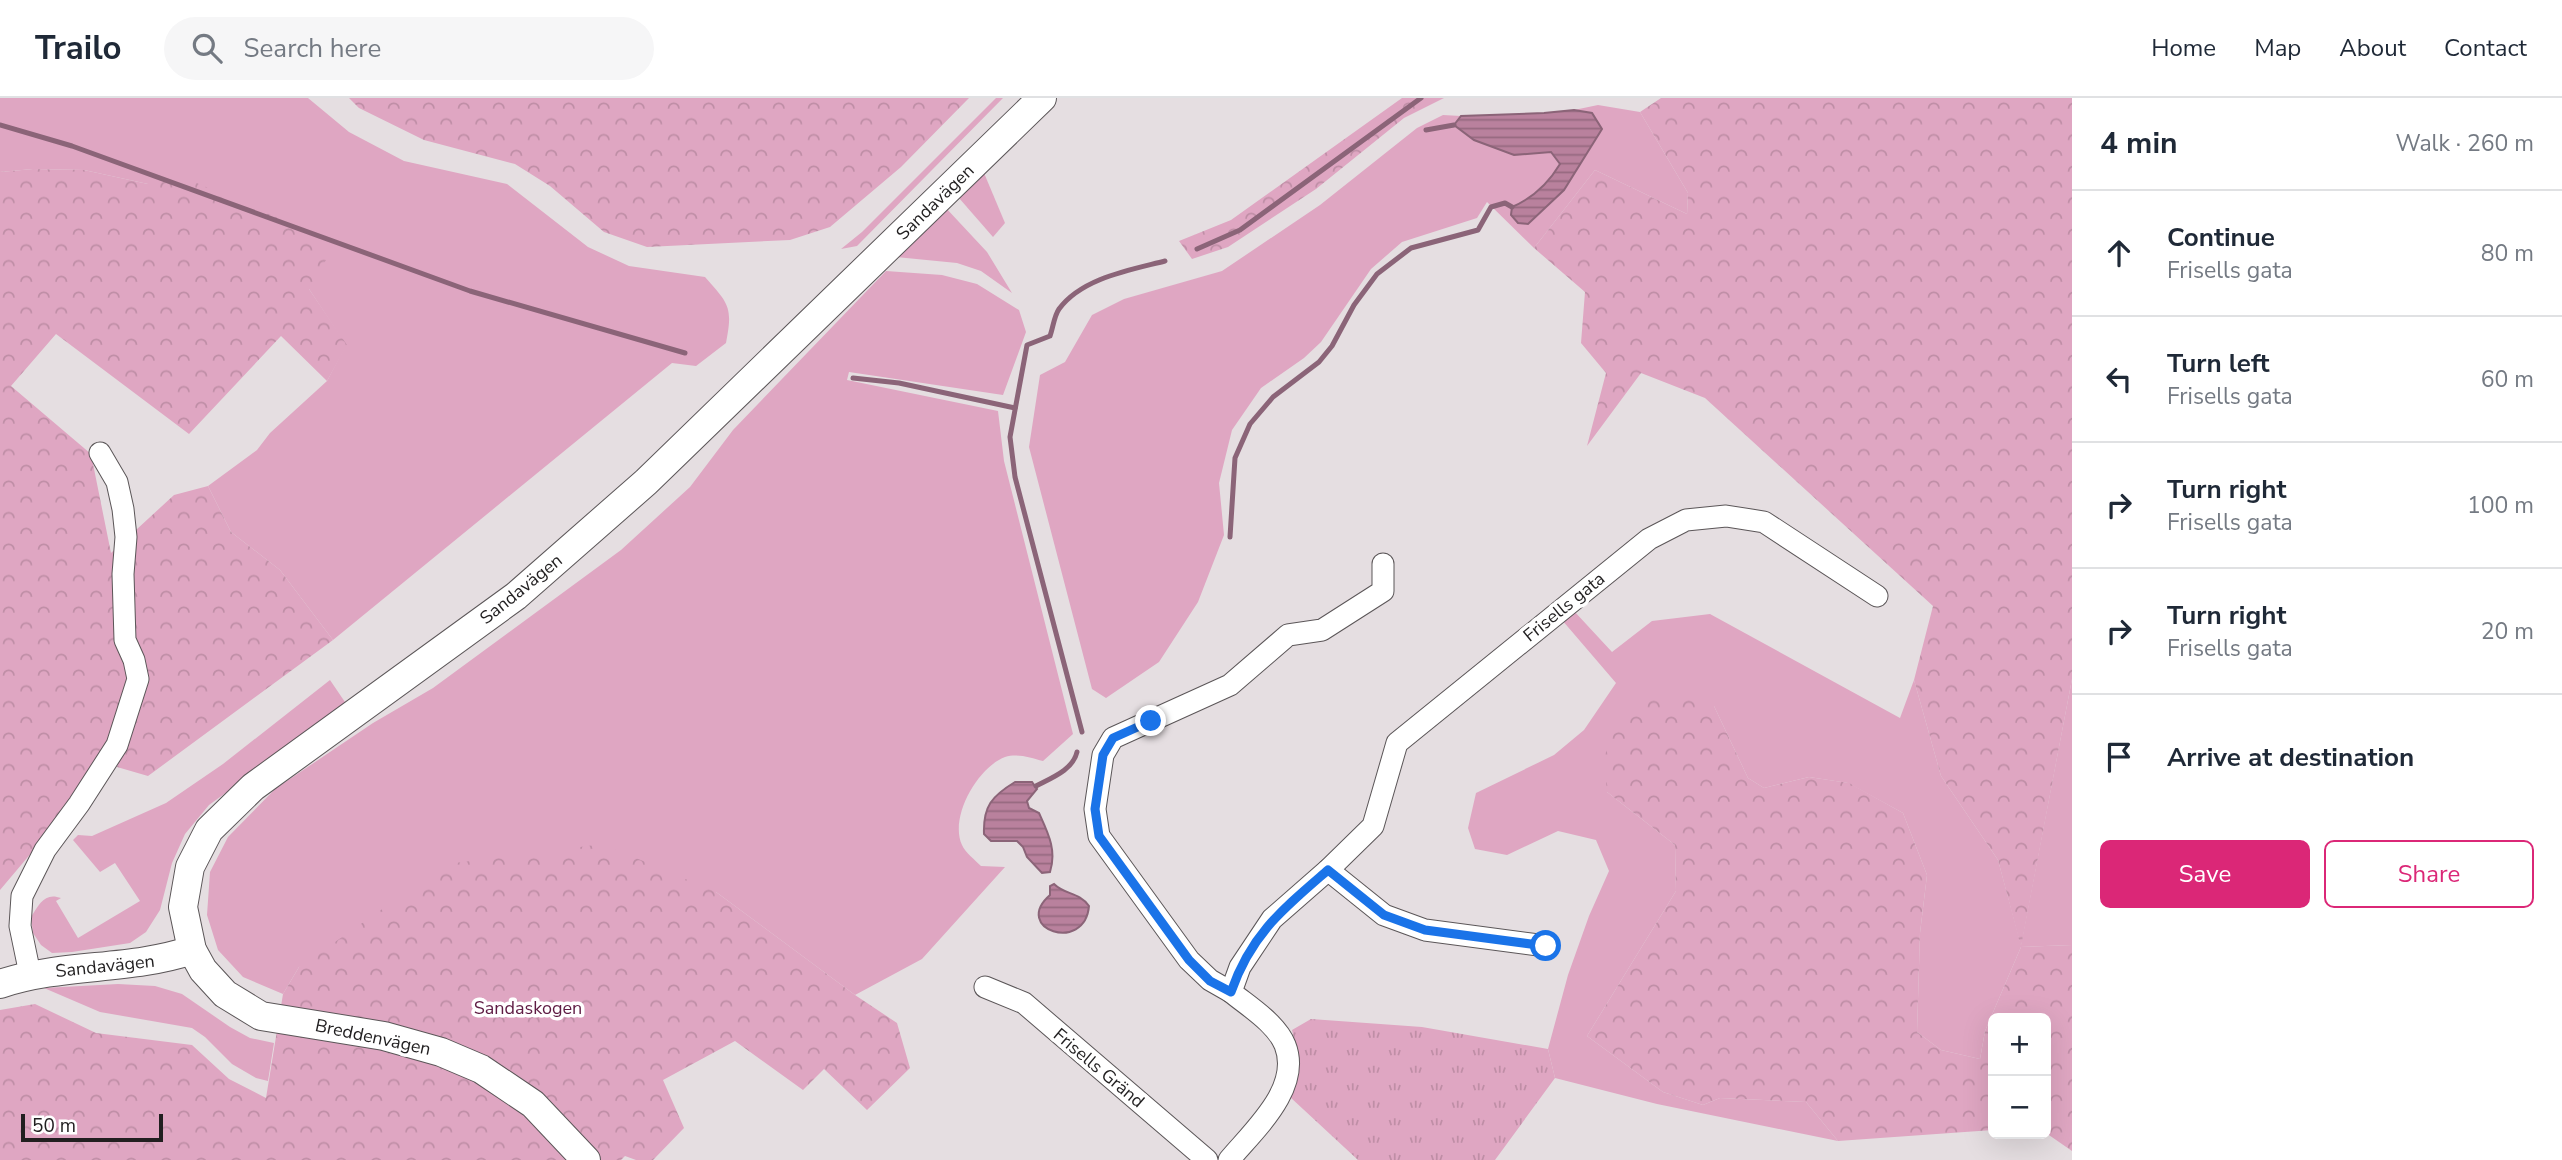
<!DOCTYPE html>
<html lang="en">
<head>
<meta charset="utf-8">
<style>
	:root { --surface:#fff; --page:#f6f6f7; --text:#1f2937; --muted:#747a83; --line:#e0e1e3; --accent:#db2777 }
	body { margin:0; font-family:"Nunito Sans",sans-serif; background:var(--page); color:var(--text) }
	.controls { position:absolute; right:21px; bottom:21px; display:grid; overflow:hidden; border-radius:10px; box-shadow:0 7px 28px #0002 }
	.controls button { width:63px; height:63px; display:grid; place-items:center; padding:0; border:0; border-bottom:2px solid var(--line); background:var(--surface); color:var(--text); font:35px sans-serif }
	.scale { position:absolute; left:21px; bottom:18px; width:142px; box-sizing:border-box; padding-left:7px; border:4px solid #211f20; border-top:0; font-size:19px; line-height:24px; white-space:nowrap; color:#211f20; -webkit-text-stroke:5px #fff; paint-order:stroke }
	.stop { position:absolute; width:21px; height:21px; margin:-16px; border:5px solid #1a73e8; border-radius:50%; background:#fff }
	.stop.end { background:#1a73e8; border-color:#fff; box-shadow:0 2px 7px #0008 }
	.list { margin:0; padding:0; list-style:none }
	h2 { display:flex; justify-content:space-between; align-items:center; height:91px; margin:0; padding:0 28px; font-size:30px }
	h2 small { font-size:23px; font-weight:400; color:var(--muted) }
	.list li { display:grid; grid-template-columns:46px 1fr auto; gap:21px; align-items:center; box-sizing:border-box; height:126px; padding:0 28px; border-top:2px solid var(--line) }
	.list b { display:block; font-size:26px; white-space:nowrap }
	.list p { margin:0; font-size:23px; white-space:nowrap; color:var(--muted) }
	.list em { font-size:23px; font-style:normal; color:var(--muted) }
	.actions { display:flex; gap:14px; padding:21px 28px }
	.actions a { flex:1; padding:16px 0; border:2px solid var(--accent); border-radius:10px; text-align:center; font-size:24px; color:var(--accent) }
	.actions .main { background:var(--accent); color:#fff }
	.icon { flex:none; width:38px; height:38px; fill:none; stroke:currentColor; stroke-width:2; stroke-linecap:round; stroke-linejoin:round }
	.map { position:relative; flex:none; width:2072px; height:1062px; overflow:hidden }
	header { display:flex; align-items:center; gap:42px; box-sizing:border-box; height:98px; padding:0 35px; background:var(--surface); border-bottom:2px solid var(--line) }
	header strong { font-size:33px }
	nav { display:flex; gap:38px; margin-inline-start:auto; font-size:24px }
	.search { width:490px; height:63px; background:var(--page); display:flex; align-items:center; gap:18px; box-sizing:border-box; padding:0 24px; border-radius:38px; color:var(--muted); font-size:26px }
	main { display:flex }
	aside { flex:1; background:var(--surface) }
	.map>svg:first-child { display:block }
	.green { fill:#dfa6c2 }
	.forest { fill:url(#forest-crowns) }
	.park { fill:url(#park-tufts) }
	.water { fill:url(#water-rules); stroke:#8b6478; stroke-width:2 }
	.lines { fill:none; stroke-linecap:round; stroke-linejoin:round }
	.stream { stroke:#8b6478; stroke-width:5 }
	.minor-casing { stroke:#5b5658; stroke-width:23 }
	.tertiary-casing { stroke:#5b5658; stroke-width:30 }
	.minor { stroke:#fff; stroke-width:21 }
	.tertiary { stroke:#fff; stroke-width:28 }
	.route { stroke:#1a73e8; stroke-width:9 }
	.labels { text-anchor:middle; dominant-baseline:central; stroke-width:7; stroke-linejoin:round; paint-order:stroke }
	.street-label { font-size:18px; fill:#211f20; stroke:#fff }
	.park-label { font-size:18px; fill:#5e1b43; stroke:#fff }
</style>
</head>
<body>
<header>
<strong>Trailo</strong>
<div class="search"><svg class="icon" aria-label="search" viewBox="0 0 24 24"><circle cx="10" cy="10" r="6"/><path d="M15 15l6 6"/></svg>Search here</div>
<nav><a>Home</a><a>Map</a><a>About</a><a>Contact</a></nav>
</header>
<main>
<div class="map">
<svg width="2072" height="1062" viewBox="0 0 2072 1062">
	<defs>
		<pattern id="forest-crowns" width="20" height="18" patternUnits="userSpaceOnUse" patternTransform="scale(1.75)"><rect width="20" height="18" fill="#dfa6c2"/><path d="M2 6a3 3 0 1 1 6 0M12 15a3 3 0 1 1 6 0" fill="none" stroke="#bf8ea6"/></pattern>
		<pattern id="park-tufts" width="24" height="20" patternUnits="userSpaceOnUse" patternTransform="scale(1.75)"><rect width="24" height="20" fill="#dfa6c2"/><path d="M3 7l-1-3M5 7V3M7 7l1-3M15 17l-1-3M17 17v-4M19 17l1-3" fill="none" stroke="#bf8ea6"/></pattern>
		<pattern id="water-rules" width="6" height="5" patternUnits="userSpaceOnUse" patternTransform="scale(1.75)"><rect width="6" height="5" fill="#b9819d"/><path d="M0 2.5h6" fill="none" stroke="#966980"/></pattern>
	</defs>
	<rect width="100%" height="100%" fill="#e5dee1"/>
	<g class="green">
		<path d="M 0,0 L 308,0 L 349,34 L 404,63 L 507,86 L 588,149 L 629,168 L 705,179 C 729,206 733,209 726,245 L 696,268 L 672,265 L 333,542 L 280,472 L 231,434 L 208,388 L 257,352 L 270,335 L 327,283 L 346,247 L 309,191 L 148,86 L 84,72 L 33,71 L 0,74 Z"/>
		<path d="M 996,0 L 1003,0 L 857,148 L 841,151 L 862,134 Z"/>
		<path d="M 1598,7 L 1640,14 L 1688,95 L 1687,116 L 1595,72 L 1534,150 L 1487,104 L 1477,120 L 1402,144 L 1371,171 L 1321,244 L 1304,260 L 1261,290 L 1232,332 L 1219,385 L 1224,437 L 1198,504 L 1159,564 L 1106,600 L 1092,591 L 1029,349 L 1040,277 L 1065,264 L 1092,217 L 1124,201 L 1222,173 L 1320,107 L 1417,30 L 1443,17 L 1461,18 L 1454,27 L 1514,57 L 1552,54 L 1560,67 C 1547,86 1533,100 1512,109 L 1528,126 L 1592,15 L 1574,12 Z"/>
		<path d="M 984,75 L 1005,125 L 993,139 L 959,100 Z"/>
		<path d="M 945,109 L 987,154 L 1012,195 L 981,173 L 957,165 L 896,159 Z"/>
		<path d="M 886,173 L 942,177 L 977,186 L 1019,212 L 1026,234 L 1003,297 L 849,274 L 847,282 L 998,313 L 1004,363 L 1073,636 L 1043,663 C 1031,660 1018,655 1005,659 C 978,669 949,719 962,747 C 965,754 975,762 981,768 L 1005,769 L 922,861 L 855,897 L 716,794 L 299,869 L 283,896 L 243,879 L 218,852 L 207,817 L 210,774 L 228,739 L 275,691 L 373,625 L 433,590 L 621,452 L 690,389 L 733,332 Z"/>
		<path d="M 1574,513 L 1612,554 L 1652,523 L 1710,516 L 1900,620 L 1914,582 L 1941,678 L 1998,762 L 2021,847 L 2072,581 L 2072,847 L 2021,849 L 1985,933 L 1980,961 L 1941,952 L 1917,934 L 1920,835 L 1927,777 L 1903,715 L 1848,685 L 1809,679 L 1764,690 L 1748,680 L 1714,608 L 1607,694 L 1675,747 L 1676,793 L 1587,938 L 1663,994 L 1703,1007 L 1720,1000 L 1806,1004 L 1838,1043 L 1657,1006 L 1555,980 L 1548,951 L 1568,877 L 1589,818 L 1609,773 L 1596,742 L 1558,733 L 1507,757 L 1475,751 L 1468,730 L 1476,695 L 1554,657 L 1584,632 L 1616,585 L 1562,522 Z"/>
		<path d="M 330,582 L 347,607 L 209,707 L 185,736 L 172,765 L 160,812 L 146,834 L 130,845 L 72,854 L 52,855 L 41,847 L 33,835 L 31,819 C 39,806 45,794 61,800 L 56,803 L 78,840 L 140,803 L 115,765 L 100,774 L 73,742 L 78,737 L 92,738 L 166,705 L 223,666 Z"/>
		<path d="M 118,886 L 155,888 L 182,896 L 230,929 L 250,940 L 274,945 L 268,983 L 256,980 L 232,966 L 205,939 L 192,930 L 100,914 L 44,890 Z"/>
	</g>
	<g class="forest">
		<path d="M 349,0 L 969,0 L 901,69 L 830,129 L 790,142 L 647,149 L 604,134 L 550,88 L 515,66 L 424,42 L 359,10 Z"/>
		<path d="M 1402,0 L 1444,0 L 1404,20 L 1316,91 L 1228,149 L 1192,161 L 1179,143 L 1231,122 Z"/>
		<path d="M 1661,0 L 2072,0 L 2072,581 L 2021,849 L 2072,847 L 2072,1053 L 2046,1035 L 2046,920 L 1993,920 L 1993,1032 L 1838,1043 L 1806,1004 L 1720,1000 L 1703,1007 L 1663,994 L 1587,938 L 1676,793 L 1675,747 L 1607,694 L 1604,660 L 1612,637 L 1630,615 L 1658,598 L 1676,597 L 1699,601 L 1714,608 L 1748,680 L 1764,690 L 1809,679 L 1849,685 L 1903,715 L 1927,777 L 1920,835 L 1917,934 L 1941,952 L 1980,961 L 1985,933 L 2021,849 L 1998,762 L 1941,678 L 1914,582 L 1933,508 L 1705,300 L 1641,275 L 1587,348 L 1606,275 L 1581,245 L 1585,194 L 1534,150 L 1595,72 L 1687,116 L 1688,95 L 1640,14 Z"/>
		<path d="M 33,71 L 84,72 L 148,86 L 164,71 L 336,145 L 309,191 L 347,247 L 327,283 L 281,238 L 189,336 L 56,236 L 11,288 L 91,356 L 111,455 L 174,397 L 208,388 L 231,434 L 280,472 L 333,542 L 148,678 L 117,669 L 142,593 L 65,715 L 0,792 L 0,74 Z"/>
		<path d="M 603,746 L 716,794 L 855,897 L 897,925 L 910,970 L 867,1012 L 824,971 L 803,992 L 735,943 L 663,982 L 684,1030 L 653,1062 L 636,1062 L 625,1058 L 621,1062 L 0,1062 L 0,912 L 35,906 L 96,935 L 192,947 L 229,981 L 266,1000 L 283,896 L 299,869 L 447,766 Z"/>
	</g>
	<path class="park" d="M 1311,921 L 1422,929 L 1548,951 L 1555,980 L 1495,1062 L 1358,1062 L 1290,999 L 1300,965 L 1292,932 Z"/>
	<g class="water">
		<path d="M 1574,12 L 1592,15 L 1602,31 L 1564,92 L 1528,126 L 1518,125 L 1511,117 L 1512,109 C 1533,100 1548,86 1560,66 L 1551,54 L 1514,57 L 1474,42 L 1454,27 L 1461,18 L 1544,15 Z"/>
		<path d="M 1015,684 L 1032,684 L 1037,691 L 1027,703 L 1029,710 L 1039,715 C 1048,735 1057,752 1050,774 L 1042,775 L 1027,759 L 1023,749 L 1017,743 L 991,743 L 984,736 C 983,708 992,698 1015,684 Z"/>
		<path d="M 1054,786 C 1065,797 1079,794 1089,808 C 1085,856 1011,831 1050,797 L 1050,788 Z"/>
	</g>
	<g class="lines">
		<g class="stream">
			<path d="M 0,27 L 72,48 L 470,193 L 685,255"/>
			<path d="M 1426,32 L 1454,27"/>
			<path d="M 1197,151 L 1240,132 L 1421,0"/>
			<path d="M 853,280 L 899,285 L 1015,310"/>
			<path d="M 1230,439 L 1235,360 L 1250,326 L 1273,299 L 1319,264 L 1332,248 L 1354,207 L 1377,176 L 1411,150 L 1478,132 L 1491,109 L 1505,105 L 1512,109"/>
			<path d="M 1082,634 L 1015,379 L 1010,339 L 1027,247 L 1050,238 C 1053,230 1054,218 1059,211 C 1082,180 1130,172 1165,163"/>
			<path d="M 1036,688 C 1051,680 1073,672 1077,654"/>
		</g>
		<g class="minor-casing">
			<g id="minor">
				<path d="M 1328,772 L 1384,817 L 1425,832 L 1546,848"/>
				<path d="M 30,876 L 20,828 L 22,798 L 45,752 L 79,706 L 117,647 L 138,581 L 134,562 L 125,542 L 123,476 L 126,439 L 123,411 L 117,384 L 100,355"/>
				<path d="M 985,889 L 1024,905 L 1207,1062"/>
				<path d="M 1231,894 L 1210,882 L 1189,862 L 1099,738 L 1095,711 L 1103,657 L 1113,640 L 1230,587 L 1288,537 L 1322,532 L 1383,493 L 1383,466"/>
				<path d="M 1229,1062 C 1254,1032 1302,990 1285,947 C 1276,925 1248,908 1231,894 L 1240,869 L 1272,821 L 1328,772 L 1373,728 L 1397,645 L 1649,441 L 1686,422 L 1726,418 L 1764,424 L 1877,498"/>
			</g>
		</g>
		<g class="tertiary-casing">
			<g id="tertiary">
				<path d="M 0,886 C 62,865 130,873 192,852"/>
				<path d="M 586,1062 L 533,1006 L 481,971 L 441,954 L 384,938 L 261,918 L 225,896 L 203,872 L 192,852 L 183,809 L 190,769 L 209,732 L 253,689 L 516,498 L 646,384 L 1042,0"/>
			</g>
		</g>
		<use href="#minor" class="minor"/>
		<use href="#tertiary" class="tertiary"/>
	</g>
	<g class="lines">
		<path class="route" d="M 1151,623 L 1113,640 L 1103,657 L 1095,711 L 1099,738 L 1189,862 L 1210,883 L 1231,894 C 1251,836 1283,811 1328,772 L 1384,817 L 1425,832 L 1546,848"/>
	</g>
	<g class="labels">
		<g class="street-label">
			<text transform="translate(935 104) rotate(-44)">Sandavägen</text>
			<text transform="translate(521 491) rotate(-39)">Sandavägen</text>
			<text transform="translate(1564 509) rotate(-39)">Frisells gata</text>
			<text transform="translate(105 868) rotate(-6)">Sandavägen</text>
			<text transform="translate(373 939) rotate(12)">Breddenvägen</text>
			<text transform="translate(1099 970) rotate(40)">Frisells Gränd</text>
		</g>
		<g class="park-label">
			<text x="528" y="910">Sandaskogen</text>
		</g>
	</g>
</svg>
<div class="controls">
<button>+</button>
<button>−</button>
</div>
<div class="scale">50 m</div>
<div class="stop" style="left:1546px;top:848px"></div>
<div class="stop end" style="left:1151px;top:623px"></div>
</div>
<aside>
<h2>4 min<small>Walk · 260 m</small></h2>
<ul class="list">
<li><svg class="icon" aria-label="ahead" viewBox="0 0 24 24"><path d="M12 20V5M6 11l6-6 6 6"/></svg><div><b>Continue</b><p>Frisells gata</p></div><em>80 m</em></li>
<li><svg class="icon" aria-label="left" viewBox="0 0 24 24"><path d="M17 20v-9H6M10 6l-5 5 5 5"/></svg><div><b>Turn left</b><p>Frisells gata</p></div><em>60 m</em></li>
<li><svg class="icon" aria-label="right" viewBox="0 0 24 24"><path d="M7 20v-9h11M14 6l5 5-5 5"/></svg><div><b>Turn right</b><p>Frisells gata</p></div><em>100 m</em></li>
<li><svg class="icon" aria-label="right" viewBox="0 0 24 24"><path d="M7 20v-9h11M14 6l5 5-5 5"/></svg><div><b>Turn right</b><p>Frisells gata</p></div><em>20 m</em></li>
<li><svg class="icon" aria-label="arrive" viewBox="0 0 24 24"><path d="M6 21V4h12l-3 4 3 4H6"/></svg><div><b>Arrive at destination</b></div></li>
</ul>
<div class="actions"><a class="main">Save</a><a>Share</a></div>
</aside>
</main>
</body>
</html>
